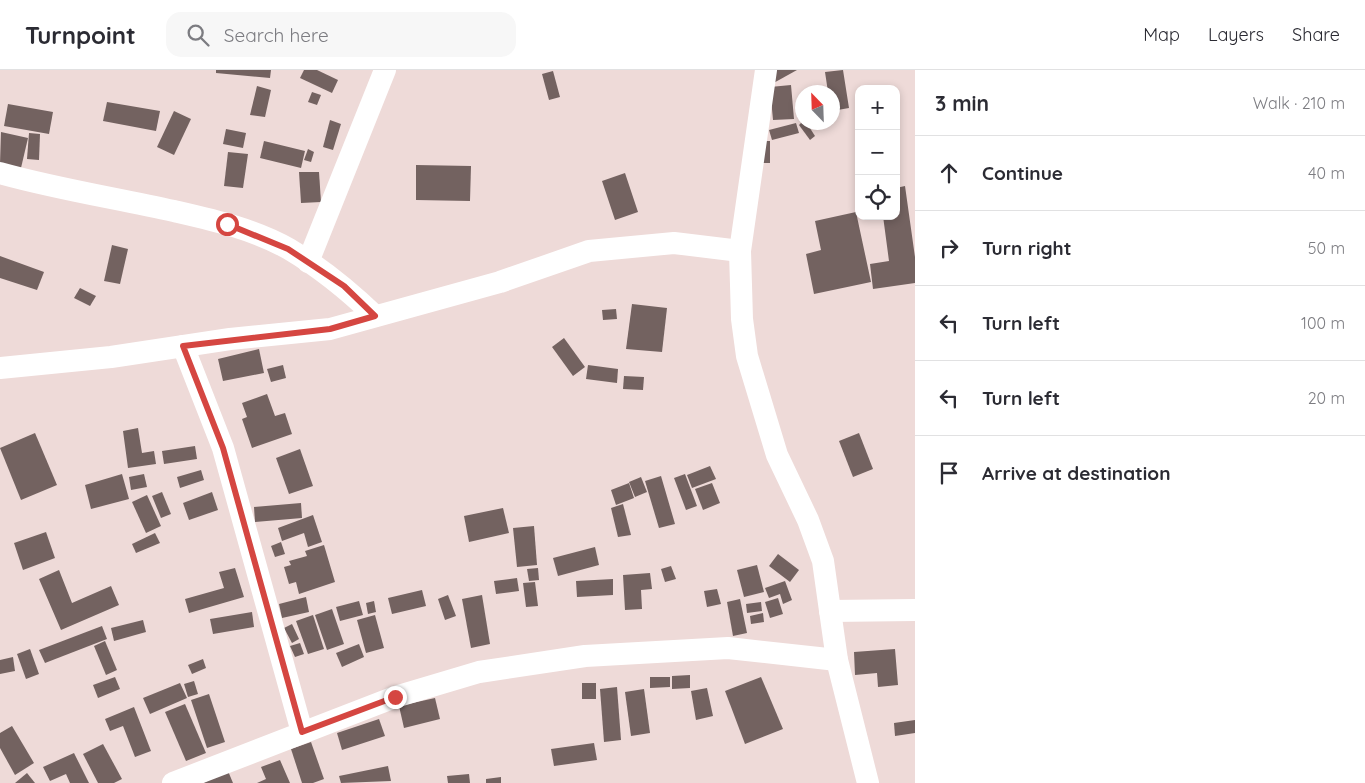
<!DOCTYPE html>
<html lang="en">
<head>
<meta charset="utf-8">
<style>
	:root { --surface:#fff; --page:#f7f7f7; --text:#2b2b33; --muted:#7c7c81; --line:#e1e1e2 }
	body { margin:0; font-family:Quicksand,sans-serif; background:var(--page); color:var(--text) }
	.controls { position:absolute; right:15px; top:15px; display:grid; overflow:hidden; border-radius:10px; box-shadow:0 2px 8px #0003 }
	.controls button { width:45px; height:45px; display:grid; place-items:center; padding:0; border:0; border-bottom:1px solid var(--line); background:var(--surface); color:var(--text); font:25px sans-serif }
	.compass { position:absolute; left:795px; top:15px; width:45px; height:45px; border-radius:50%; background:var(--surface); box-shadow:0 2px 8px #0003; rotate:337deg }
	.stop { position:absolute; width:15px; height:15px; margin:-11px; border:4px solid #d54641; border-radius:50%; background:#fff }
	.stop.end { background:#d54641; border-color:#fff; box-shadow:0 1px 5px #0008 }
	.list { margin:0; padding:0; list-style:none }
	h2 { display:flex; justify-content:space-between; align-items:center; height:65px; margin:0; padding:0 20px; font-size:21px }
	h2 small { font-size:16px; font-weight:400; color:var(--muted) }
	.list li { display:grid; grid-template-columns:32px 1fr auto; gap:15px; align-items:center; box-sizing:border-box; height:75px; padding:0 20px; border-top:1px solid var(--line) }
	.list b { display:block; font-size:19px; white-space:nowrap }
	.list em { font-size:16px; font-style:normal; color:var(--muted) }
	.icon { flex:none; width:28px; height:28px; fill:none; stroke:currentColor; stroke-width:2; stroke-linecap:round; stroke-linejoin:round }
	.map { position:relative; flex:none; width:915px; height:713px; overflow:hidden }
	header { display:flex; align-items:center; gap:30px; box-sizing:border-box; height:70px; padding:0 25px; background:var(--surface); border-bottom:1px solid var(--line) }
	header strong { font-size:24px }
	nav { display:flex; gap:28px; margin-inline-start:auto; font-size:18px }
	.search { width:350px; height:45px; background:var(--page); display:flex; align-items:center; gap:12px; box-sizing:border-box; padding:0 18px; border-radius:15px; color:var(--muted); font-size:19px }
	main { display:flex }
	aside { flex:1; background:var(--surface) }
	.map>svg:first-child { display:block }
	.building { fill:#736260 }
	.lines { fill:none; stroke-linecap:round; stroke-linejoin:round }
	.street { stroke:#fff; stroke-width:22 }
	.route { stroke:#d54641; stroke-width:6 }
</style>
</head>
<body>
<header>
<strong>Turnpoint</strong>
<div class="search"><svg class="icon" aria-label="search" viewBox="0 0 24 24"><circle cx="10" cy="10" r="6"/><path d="M15 15l6 6"/></svg>Search here</div>
<nav><a>Map</a><a>Layers</a><a>Share</a></nav>
</header>
<main>
<div class="map">
<svg width="915" height="713" viewBox="0 0 915 713">
	<rect width="100%" height="100%" fill="#eedad8"/>
	<g class="building">
		<path d="M 216,0 L 271,0 L 270,8 L 216,3 Z"/>
		<path d="M 304,0 L 317,0 L 338,10 L 332,23 L 300,8 Z"/>
		<path d="M 769,0 L 797,0 L 770,15 Z"/>
		<path d="M 843,0 L 849,38 L 832,41 L 832,22 L 828,22 L 825,2 Z"/>
		<path d="M 553,1 L 560,27 L 549,30 L 542,4 Z"/>
		<path d="M 791,15 L 794,49 L 773,50 L 770,17 Z"/>
		<path d="M 257,16 L 271,20 L 265,47 L 250,45 Z"/>
		<path d="M 312,22 L 321,25 L 317,35 L 308,32 Z"/>
		<path d="M 107,32 L 160,41 L 156,61 L 103,51 Z"/>
		<path d="M 8,34 L 53,42 L 49,64 L 4,56 Z"/>
		<path d="M 174,41 L 191,49 L 174,85 L 157,77 Z"/>
		<path d="M 330,50 L 341,54 L 333,80 L 323,77 Z"/>
		<path d="M 802,52 L 806,52 L 815,66 L 810,70 L 799,55 Z"/>
		<path d="M 796,53 L 799,63 L 772,70 L 769,60 Z"/>
		<path d="M 226,59 L 246,63 L 243,78 L 223,74 Z"/>
		<path d="M 1,62 L 28,68 L 21,98 L 0,93 Z"/>
		<path d="M 29,63 L 40,64 L 39,90 L 27,89 Z"/>
		<path d="M 264,71 L 305,81 L 301,98 L 260,88 Z"/>
		<path d="M 760,71 L 770,71 L 770,93 L 759,93 Z"/>
		<path d="M 308,79 L 314,82 L 311,92 L 304,90 Z"/>
		<path d="M 228,82 L 248,84 L 243,118 L 224,116 Z"/>
		<path d="M 416,95 L 471,96 L 470,131 L 416,130 Z"/>
		<path d="M 299,102 L 319,102 L 321,132 L 301,133 Z"/>
		<path d="M 625,103 L 638,142 L 615,150 L 602,111 Z"/>
		<path d="M 905,116 L 915,187 L 915,213 L 873,219 L 870,194 L 889,191 L 883,146 L 896,146 L 896,118 Z"/>
		<path d="M 856,142 L 871,212 L 814,224 L 806,184 L 821,180 L 815,151 Z"/>
		<path d="M 112,175 L 128,179 L 120,214 L 104,211 Z"/>
		<path d="M 0,186 L 44,202 L 37,220 L 0,208 Z"/>
		<path d="M 80,218 L 96,226 L 90,236 L 74,228 Z"/>
		<path d="M 632,234 L 667,238 L 662,282 L 626,279 Z"/>
		<path d="M 616,239 L 617,249 L 603,250 L 602,240 Z"/>
		<path d="M 564,268 L 585,297 L 573,306 L 552,277 Z"/>
		<path d="M 259,279 L 264,303 L 223,311 L 218,289 Z"/>
		<path d="M 283,295 L 286,308 L 271,312 L 267,299 Z"/>
		<path d="M 588,295 L 618,299 L 617,313 L 586,309 Z"/>
		<path d="M 624,306 L 644,307 L 643,320 L 623,319 Z"/>
		<path d="M 267,324 L 275,346 L 285,343 L 292,364 L 252,378 L 242,349 L 247,347 L 242,333 Z"/>
		<path d="M 138,358 L 142,383 L 154,381 L 156,394 L 128,398 L 123,361 Z"/>
		<path d="M 35,363 L 57,415 L 21,430 L 0,378 Z"/>
		<path d="M 859,363 L 873,399 L 853,407 L 839,371 Z"/>
		<path d="M 195,376 L 197,389 L 164,394 L 162,381 Z"/>
		<path d="M 300,379 L 313,416 L 289,424 L 276,388 Z"/>
		<path d="M 710,396 L 716,409 L 692,418 L 687,405 Z"/>
		<path d="M 201,400 L 204,410 L 180,418 L 177,407 Z"/>
		<path d="M 122,404 L 129,429 L 91,439 L 85,415 Z"/>
		<path d="M 144,404 L 147,417 L 131,420 L 129,407 Z"/>
		<path d="M 685,404 L 697,436 L 686,440 L 674,408 Z"/>
		<path d="M 661,406 L 675,454 L 659,458 L 645,411 Z"/>
		<path d="M 641,407 L 647,422 L 635,427 L 629,412 Z"/>
		<path d="M 629,413 L 634,428 L 616,435 L 611,420 Z"/>
		<path d="M 712,413 L 720,433 L 703,440 L 695,419 Z"/>
		<path d="M 162,422 L 171,444 L 161,448 L 152,426 Z"/>
		<path d="M 212,422 L 218,440 L 189,450 L 183,433 Z"/>
		<path d="M 147,425 L 161,456 L 146,463 L 132,432 Z"/>
		<path d="M 301,433 L 302,448 L 255,452 L 254,437 Z"/>
		<path d="M 623,434 L 631,465 L 618,467 L 611,438 Z"/>
		<path d="M 503,438 L 509,463 L 469,472 L 464,446 Z"/>
		<path d="M 313,445 L 322,472 L 308,477 L 304,463 L 282,471 L 278,458 Z"/>
		<path d="M 534,456 L 537,495 L 517,497 L 513,458 Z"/>
		<path d="M 46,462 L 55,488 L 23,500 L 14,473 Z"/>
		<path d="M 155,463 L 160,473 L 136,483 L 132,474 Z"/>
		<path d="M 281,472 L 285,484 L 275,487 L 271,476 Z"/>
		<path d="M 324,475 L 335,512 L 299,524 L 296,512 L 289,514 L 284,497 L 291,495 L 289,491 L 307,486 L 305,481 Z"/>
		<path d="M 595,477 L 599,495 L 558,506 L 553,488 Z"/>
		<path d="M 778,484 L 799,500 L 790,512 L 769,496 Z"/>
		<path d="M 757,495 L 764,522 L 744,527 L 737,500 Z"/>
		<path d="M 671,496 L 676,509 L 665,512 L 661,499 Z"/>
		<path d="M 235,498 L 244,527 L 189,543 L 185,529 L 224,518 L 219,502 Z"/>
		<path d="M 538,498 L 539,510 L 529,511 L 527,499 Z"/>
		<path d="M 59,500 L 72,533 L 111,516 L 119,535 L 61,560 L 39,509 Z"/>
		<path d="M 650,503 L 652,519 L 641,520 L 642,539 L 625,540 L 623,505 Z"/>
		<path d="M 517,508 L 519,521 L 496,524 L 494,511 Z"/>
		<path d="M 613,509 L 613,525 L 577,527 L 576,511 Z"/>
		<path d="M 785,511 L 792,530 L 783,534 L 780,524 L 769,528 L 765,518 Z"/>
		<path d="M 535,512 L 538,536 L 526,537 L 523,513 Z"/>
		<path d="M 717,519 L 721,534 L 707,537 L 704,521 Z"/>
		<path d="M 422,520 L 426,536 L 392,544 L 388,528 Z"/>
		<path d="M 448,525 L 456,546 L 445,550 L 438,529 Z"/>
		<path d="M 482,525 L 490,574 L 471,578 L 462,529 Z"/>
		<path d="M 306,527 L 309,542 L 282,548 L 279,534 Z"/>
		<path d="M 778,528 L 783,544 L 770,548 L 765,532 Z"/>
		<path d="M 740,529 L 747,563 L 733,566 L 727,532 Z"/>
		<path d="M 359,531 L 363,545 L 340,551 L 336,537 Z"/>
		<path d="M 374,531 L 376,542 L 368,544 L 366,533 Z"/>
		<path d="M 761,532 L 762,541 L 747,543 L 746,534 Z"/>
		<path d="M 332,539 L 344,574 L 327,580 L 315,545 Z"/>
		<path d="M 252,542 L 254,557 L 213,564 L 210,549 Z"/>
		<path d="M 763,543 L 764,552 L 751,554 L 750,546 Z"/>
		<path d="M 313,545 L 324,579 L 308,584 L 296,551 Z"/>
		<path d="M 375,545 L 384,578 L 366,583 L 357,550 Z"/>
		<path d="M 143,550 L 146,562 L 114,571 L 111,558 Z"/>
		<path d="M 292,554 L 299,569 L 292,573 L 284,558 Z"/>
		<path d="M 102,556 L 107,569 L 45,593 L 39,580 Z"/>
		<path d="M 105,571 L 117,600 L 106,605 L 94,576 Z"/>
		<path d="M 300,573 L 304,584 L 295,587 L 290,576 Z"/>
		<path d="M 359,574 L 364,587 L 342,597 L 336,583 Z"/>
		<path d="M 30,579 L 39,604 L 26,609 L 17,584 Z"/>
		<path d="M 895,579 L 898,615 L 878,617 L 877,603 L 855,605 L 854,582 Z"/>
		<path d="M 13,587 L 15,601 L 0,604 L 0,590 Z"/>
		<path d="M 203,589 L 206,598 L 192,604 L 188,595 Z"/>
		<path d="M 690,605 L 690,618 L 672,619 L 672,606 Z"/>
		<path d="M 115,607 L 120,619 L 98,628 L 93,615 Z"/>
		<path d="M 650,607 L 670,607 L 670,617 L 650,618 Z"/>
		<path d="M 761,607 L 783,659 L 745,674 L 725,621 Z"/>
		<path d="M 194,611 L 198,624 L 188,627 L 184,614 Z"/>
		<path d="M 180,613 L 187,628 L 150,644 L 143,628 Z"/>
		<rect x="582" y="613" width="14" height="16"/>
		<path d="M 617,617 L 621,670 L 604,672 L 600,619 Z"/>
		<path d="M 707,618 L 713,646 L 696,650 L 691,621 Z"/>
		<path d="M 644,619 L 650,663 L 631,666 L 625,622 Z"/>
		<path d="M 209,624 L 225,672 L 207,678 L 191,630 Z"/>
		<path d="M 435,628 L 440,649 L 404,658 L 399,636 Z"/>
		<path d="M 185,634 L 206,683 L 186,691 L 165,642 Z"/>
		<path d="M 134,637 L 151,681 L 135,687 L 123,656 L 110,661 L 105,649 Z"/>
		<path d="M 379,649 L 385,666 L 342,680 L 337,663 Z"/>
		<path d="M 915,650 L 915,663 L 895,666 L 894,653 Z"/>
		<path d="M 12,656 L 34,693 L 15,705 L 0,678 L 0,663 Z"/>
		<path d="M 311,672 L 324,709 L 313,713 L 302,713 L 291,679 Z"/>
		<path d="M 594,673 L 597,690 L 554,696 L 551,679 Z"/>
		<path d="M 103,674 L 122,709 L 114,713 L 98,713 L 83,684 Z"/>
		<path d="M 74,683 L 89,713 L 70,713 L 66,704 L 50,711 L 43,697 Z"/>
		<path d="M 280,690 L 290,713 L 257,713 L 266,709 L 261,697 Z"/>
		<path d="M 388,696 L 391,711 L 341,713 L 339,706 Z"/>
		<path d="M 228,701 L 233,713 L 203,713 Z"/>
		<path d="M 27,703 L 35,713 L 15,713 Z"/>
		<path d="M 469,704 L 470,713 L 448,713 L 447,706 Z"/>
		<path d="M 501,707 L 501,713 L 486,713 L 486,709 Z"/>
	</g>
	<g class="lines">
		<g class="street">
			<path d="M 766,0 L 740,181 L 742,249 L 747,286 L 777,385 L 808,450 L 823,491 L 837,590 L 868,713"/>
			<path d="M 0,103 C 57,119 116,128 174,141 C 213,150 254,159 289,179 C 321,198 349,221 375,246"/>
			<path d="M 308,192 L 385,0"/>
			<path d="M 183,276 L 223,378 L 302,662"/>
			<path d="M 0,298 L 111,287 L 230,269 L 330,259 L 500,212 L 589,181 L 674,173 L 740,181"/>
			<path d="M 830,541 L 915,540"/>
			<path d="M 173,713 L 395,627 L 479,602 L 585,586 L 728,578 L 837,590"/>
		</g>
	</g>
	<g class="lines">
		<path class="route" d="M 227,154 L 288,179 L 344,216 L 375,246 L 330,259 L 183,276 L 223,378 L 302,662 L 395,627"/>
	</g>
</svg>
<div class="controls">
<button>+</button>
<button>−</button>
<button><svg class="icon" aria-label="locate" viewBox="0 0 24 24"><circle cx="12" cy="12" r="6"/><path d="M12 2v4M12 18v4M2 12h4M18 12h4"/></svg></button>
</div>
<svg class="compass" viewBox="-18 -18 36 36"><path d="M0-13l5 13h-10z" fill="#e53935"/><path d="M0 13l5-13h-10z" fill="#7c7c81"/></svg>
<div class="stop" style="left:227px;top:154px"></div>
<div class="stop end" style="left:395px;top:627px"></div>
</div>
<aside>
<h2>3 min<small>Walk · 210 m</small></h2>
<ul class="list">
<li><svg class="icon" aria-label="ahead" viewBox="0 0 24 24"><path d="M12 20V5M6 11l6-6 6 6"/></svg><div><b>Continue</b></div><em>40 m</em></li>
<li><svg class="icon" aria-label="right" viewBox="0 0 24 24"><path d="M7 20v-9h11M14 6l5 5-5 5"/></svg><div><b>Turn right</b></div><em>50 m</em></li>
<li><svg class="icon" aria-label="left" viewBox="0 0 24 24"><path d="M17 20v-9H6M10 6l-5 5 5 5"/></svg><div><b>Turn left</b></div><em>100 m</em></li>
<li><svg class="icon" aria-label="left" viewBox="0 0 24 24"><path d="M17 20v-9H6M10 6l-5 5 5 5"/></svg><div><b>Turn left</b></div><em>20 m</em></li>
<li><svg class="icon" aria-label="arrive" viewBox="0 0 24 24"><path d="M6 21V4h12l-3 4 3 4H6"/></svg><div><b>Arrive at destination</b></div></li>
</ul>
</aside>
</main>
</body>
</html>
